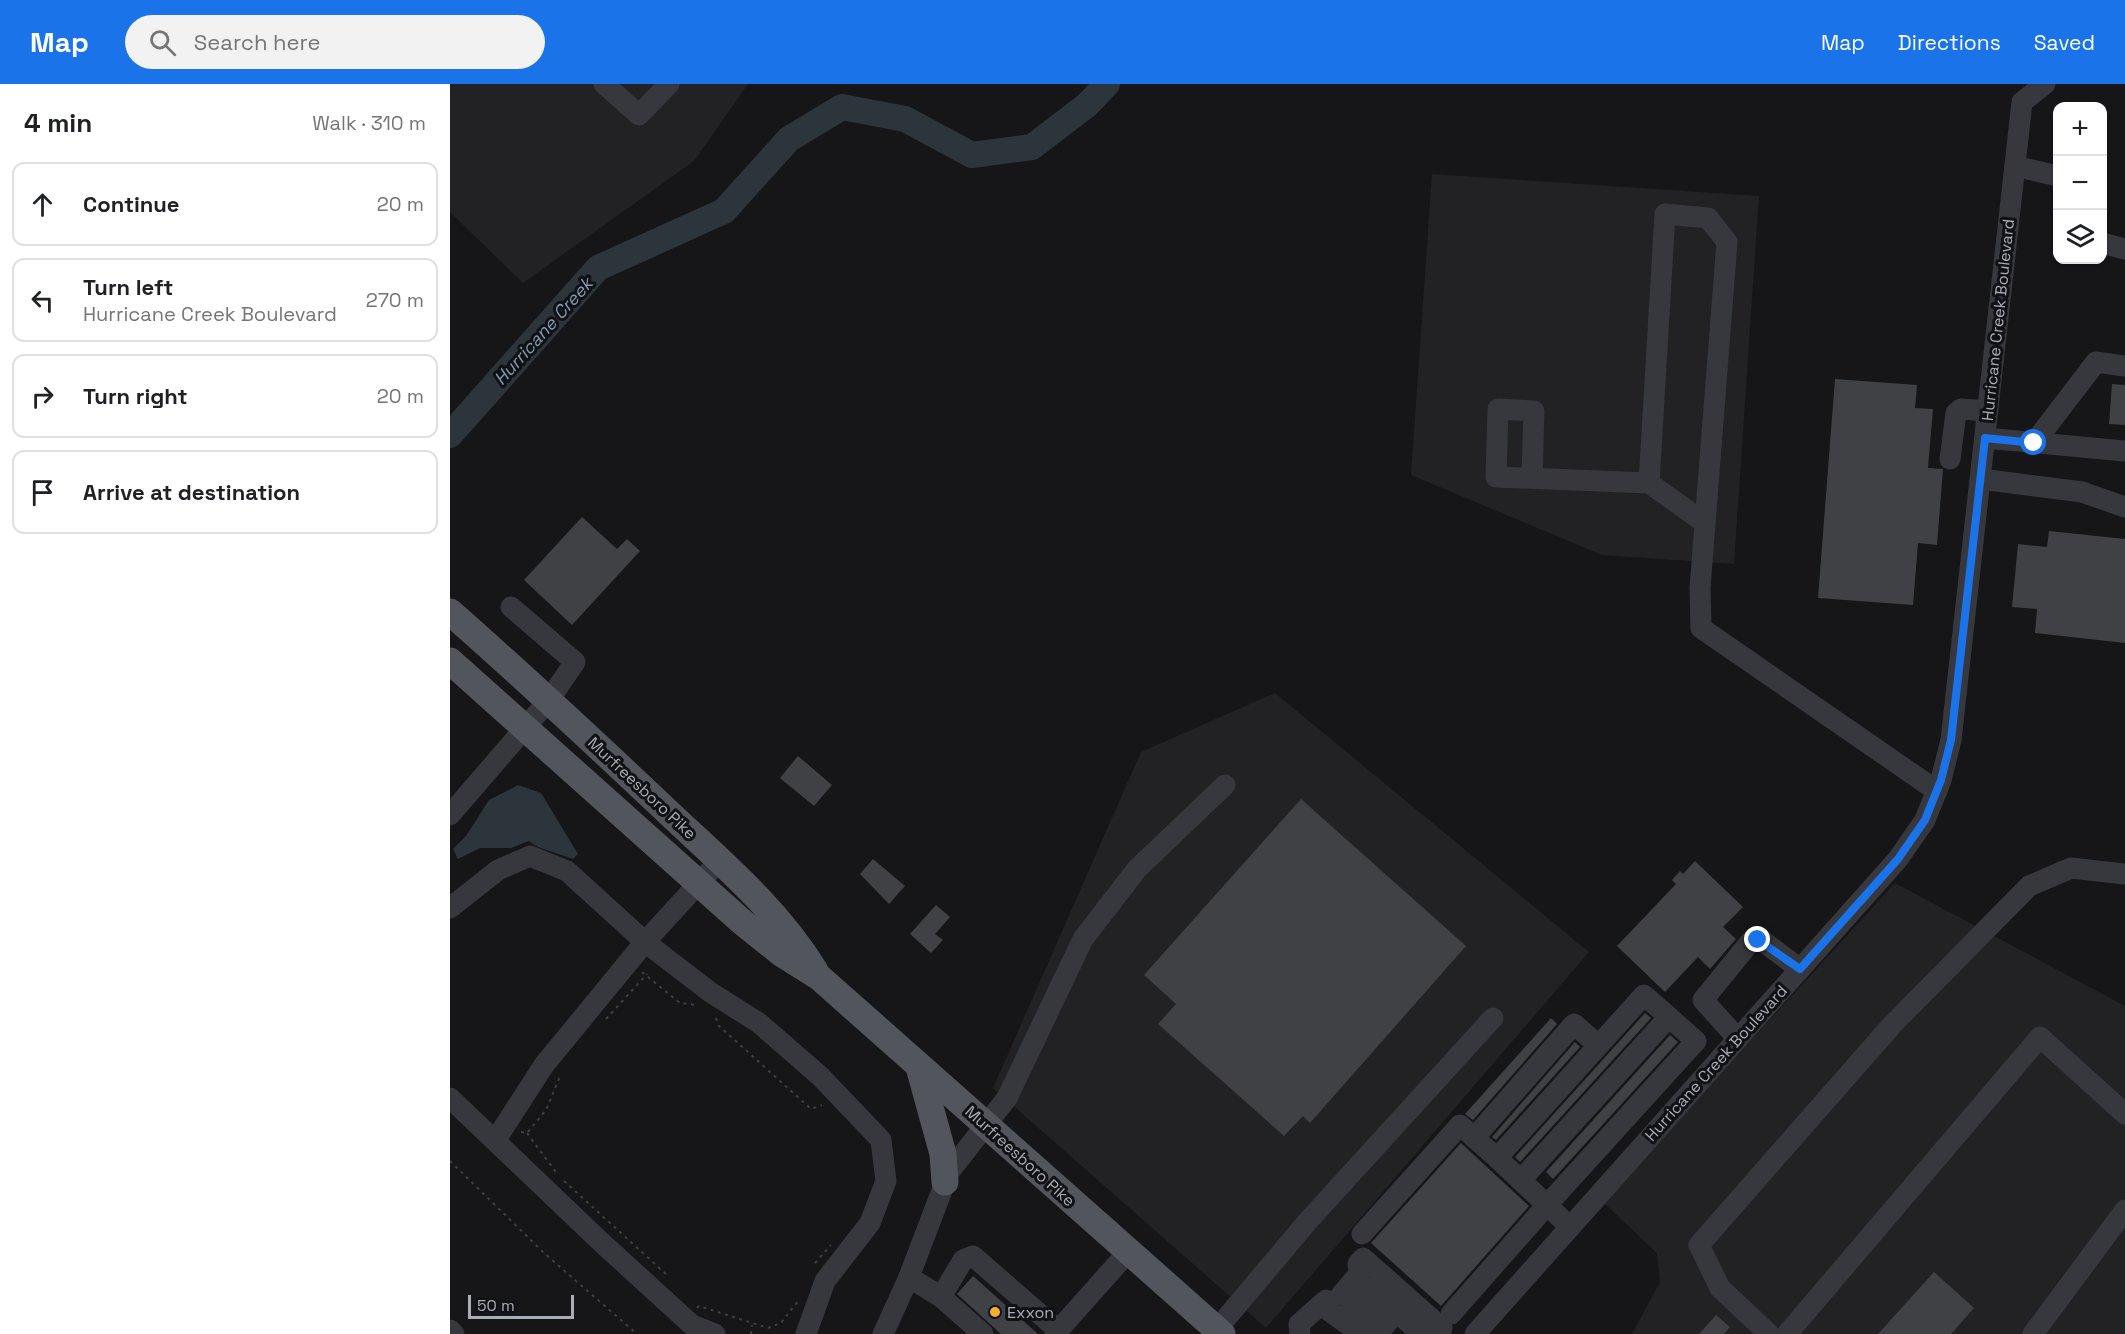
<!DOCTYPE html>
<html lang="en">
<head>
<meta charset="utf-8">
<style>
	:root { --surface:#fff; --page:#f2f2f2; --text:#202124; --muted:#757577; --line:#e0e0e0; --accent:#1a73e8 }
	body { margin:0; font-family:"Space Grotesk",sans-serif; background:var(--page); color:var(--text) }
	.controls { position:absolute; right:18px; top:18px; display:grid; overflow:hidden; border-radius:12px; box-shadow:0 2px 4px #0004 }
	.controls button { width:54px; height:54px; display:grid; place-items:center; padding:0; border:0; border-bottom:2px solid var(--line); background:var(--surface); color:var(--text); font:30px sans-serif }
	.scale { position:absolute; left:18px; bottom:15px; width:106px; box-sizing:border-box; padding-left:6px; border:3px solid #a8adb8; border-top:0; font-size:16px; line-height:21px; white-space:nowrap; color:#a8adb8; -webkit-text-stroke:4px #111113; paint-order:stroke }
	.stop { position:absolute; width:18px; height:18px; margin:-14px; border:4px solid #1a73e8; border-radius:50%; background:#fff }
	.stop.end { background:#1a73e8; border-color:#fff; box-shadow:0 2px 6px #0008 }
	.list { margin:0; padding:0; list-style:none }
	h2 { display:flex; justify-content:space-between; align-items:center; height:78px; margin:0; padding:0 24px; font-size:26px }
	h2 small { font-size:20px; font-weight:400; color:var(--muted) }
	.list li { display:grid; grid-template-columns:39px 1fr auto; gap:18px; align-items:center; box-sizing:border-box; height:84px; margin:0 12px 12px; padding:0 12px; border:2px solid var(--line); border-radius:12px }
	.list b { display:block; font-size:22px; white-space:nowrap }
	.list p { margin:0; font-size:20px; white-space:nowrap; color:var(--muted) }
	.list em { font-size:20px; font-style:normal; color:var(--muted) }
	.icon { flex:none; width:33px; height:33px; fill:none; stroke:currentColor; stroke-width:2; stroke-linecap:round; stroke-linejoin:round }
	.map { position:relative; flex:none; width:1675px; height:1250px; overflow:hidden }
	header { display:flex; align-items:center; gap:36px; box-sizing:border-box; height:84px; padding:0 30px; background:var(--accent); color:#fff }
	header strong { font-size:28px }
	nav { display:flex; gap:33px; margin-inline-start:auto; font-size:21px }
	.search { width:420px; height:54px; background:var(--page); display:flex; align-items:center; gap:15px; box-sizing:border-box; padding:0 21px; border-radius:33px; color:var(--muted); font-size:22px }
	main { display:flex }
	aside { flex:1; background:var(--surface) }
	.map>svg:first-child { display:block }
	.built { fill:#222225 }
	.water { fill:#2c353c }
	.lines { fill:none; stroke-linecap:round; stroke-linejoin:round }
	.river { stroke:#2c353c; stroke-width:26 }
	.building { fill:#404145 }
	.path { stroke:#3d3f44; stroke-width:2; stroke-dasharray:3 4.5; stroke-linecap:butt }
	.minor { stroke:#37383d; stroke-width:21 }
	.major { stroke:#53555c; stroke-width:27 }
	.route { stroke:#1a73e8; stroke-width:8 }
	.poi-dot { fill:#f2b134; stroke:#111113; stroke-width:2 }
	.labels { text-anchor:middle; dominant-baseline:central; stroke-width:6; stroke-linejoin:round; paint-order:stroke }
	.street-label { font-size:16px; fill:#a8adb8; stroke:#111113 }
	.poi-label { font-size:16px; fill:#a8adb8; stroke:#111113; text-anchor:start }
	.water-label { font-size:18px; font-style:italic; fill:#7f9bb3; stroke:#111113 }
</style>
</head>
<body>
<header>
<strong>Map</strong>
<div class="search"><svg class="icon" aria-label="search" viewBox="0 0 24 24"><circle cx="10" cy="10" r="6"/><path d="M15 15l6 6"/></svg>Search here</div>
<nav><a>Map</a><a>Directions</a><a>Saved</a></nav>
</header>
<main>
<aside>
<h2>4 min<small>Walk · 310 m</small></h2>
<ul class="list">
<li><svg class="icon" aria-label="ahead" viewBox="0 0 24 24"><path d="M12 20V5M6 11l6-6 6 6"/></svg><div><b>Continue</b></div><em>20 m</em></li>
<li><svg class="icon" aria-label="left" viewBox="0 0 24 24"><path d="M17 20v-9H6M10 6l-5 5 5 5"/></svg><div><b>Turn left</b><p>Hurricane Creek Boulevard</p></div><em>270 m</em></li>
<li><svg class="icon" aria-label="right" viewBox="0 0 24 24"><path d="M7 20v-9h11M14 6l5 5-5 5"/></svg><div><b>Turn right</b></div><em>20 m</em></li>
<li><svg class="icon" aria-label="arrive" viewBox="0 0 24 24"><path d="M6 21V4h12l-3 4 3 4H6"/></svg><div><b>Arrive at destination</b></div></li>
</ul>
</aside>
<div class="map">
<svg width="1675" height="1250" viewBox="0 0 1675 1250">
	<rect width="100%" height="100%" fill="#161618"/>
	<g class="built">
		<path d="M 0,0 L 298,0 L 244,77 L 73,199 L 0,128 Z"/>
		<path d="M 982,90 L 1309,112 L 1284,480 L 1152,471 L 961,391 Z"/>
		<path d="M 825,609 L 1139,868 L 816,1244 L 543,1004 L 691,668 Z"/>
		<path d="M 1445,799 L 1675,922 L 1675,1250 L 1182,1250 L 1210,1198 L 1207,1169 L 1153,1118 Z"/>
	</g>
	<path class="water" d="M 68,701 L 91,709 L 128,770 L 123,775 L 88,763 L 79,757 L 61,764 L 30,764 L 8,775 L 3,765 L 16,752 L 39,716 Z"/>
	<g class="lines">
		<path class="river" d="M 0,351 L 148,184 L 274,127 L 339,55 L 392,23 L 455,35 L 522,71 L 582,63 L 637,21 L 657,0"/>
	</g>
	<g class="building">
		<path d="M 1385,295 L 1467,301 L 1465,324 L 1483,325 L 1478,384 L 1493,385 L 1487,461 L 1468,459 L 1463,521 L 1368,514 Z"/>
		<path d="M 1662,300 L 1675,301 L 1675,341 L 1659,340 Z"/>
		<path d="M 132,433 L 167,465 L 177,455 L 190,467 L 122,541 L 74,496 Z"/>
		<path d="M 1599,447 L 1675,455 L 1675,559 L 1585,549 L 1587,525 L 1562,523 L 1568,460 L 1597,463 Z"/>
		<path d="M 348,672 L 382,701 L 364,722 L 330,694 Z"/>
		<path d="M 851,715 L 1016,862 L 860,1039 L 853,1032 L 834,1052 L 708,940 L 726,920 L 694,891 Z"/>
		<path d="M 423,775 L 455,802 L 439,820 L 410,790 Z"/>
		<path d="M 1245,777 L 1293,823 L 1273,843 L 1286,855 L 1260,885 L 1248,873 L 1215,908 L 1167,862 L 1226,800 L 1222,796 L 1230,787 L 1233,790 Z"/>
		<path d="M 486,821 L 500,833 L 485,850 L 493,856 L 481,869 L 460,850 Z"/>
		<path d="M 1195,929 L 1201,934 L 1070,1078 L 1065,1073 Z"/>
		<path d="M 1101,934 L 1107,940 L 1023,1036 L 1015,1030 Z"/>
		<path d="M 1220,951 L 1228,958 L 1103,1095 L 1096,1088 Z"/>
		<path d="M 1125,958 L 1130,963 L 1046,1056 L 1042,1053 Z"/>
		<path d="M 1011,1059 L 1079,1122 L 991,1222 L 921,1159 Z"/>
		<path d="M 1484,1188 L 1524,1224 L 1501,1250 L 1428,1250 Z"/>
		<path d="M 523,1192 L 588,1250 L 551,1250 L 507,1210 Z"/>
		<path d="M 1266,1231 L 1280,1243 L 1274,1250 L 1249,1250 Z"/>
	</g>
	<g class="lines">
		<g class="path">
			<path d="M 192,888 L 230,919 L 246,921"/>
			<path d="M 266,934 L 268,941 L 361,1025 L 372,1021"/>
			<path d="M 156,935 L 197,890"/>
			<path d="M 71,1048 L 77,1049 L 96,1026 L 111,990"/>
			<path d="M 77,1049 L 108,1091"/>
			<path d="M 0,1077 L 94,1169 L 187,1250"/>
			<path d="M 114,1097 L 217,1191 L 215,1192"/>
			<path d="M 365,1179 L 381,1161"/>
			<path d="M 247,1224 L 249,1222 L 318,1244 L 331,1239 L 348,1217"/>
			<path d="M 301,1250 L 302,1241"/>
		</g>
		<g class="minor">
			<path d="M 154,0 L 189,31 L 219,0"/>
			<path d="M 1565,82 L 1608,92"/>
			<path d="M 1652,159 L 1675,165"/>
			<path d="M 1535,354 L 1675,367"/>
			<path d="M 1584,359 L 1646,278 L 1675,282"/>
			<path d="M 1500,375 L 1506,329 L 1511,325 L 1538,327"/>
			<path d="M 1082,394 L 1084,327 L 1048,325 L 1046,393 L 1199,399"/>
			<path d="M 1531,395 L 1632,408 L 1675,423"/>
			<path d="M 1255,439 L 1199,399 L 1215,130 L 1258,134 L 1277,158 L 1250,504 L 1251,544 L 1487,707"/>
			<path d="M 0,731 L 99,616 L 125,578 L 61,523"/>
			<path d="M 269,777 L 195,858 L 260,908 L 309,939 L 371,993 L 431,1056 L 436,1097 L 420,1139 L 375,1197 L 356,1250"/>
			<path d="M 0,824 L 48,786 L 80,772 L 117,787 L 195,858 L 94,981 L 45,1057"/>
			<path d="M 1194,911 L 1246,957 L 1097,1121 L 1047,1074 Z"/>
			<path d="M 1288,955 L 1253,916 L 1301,857 L 1314,858 L 1350,885"/>
			<path d="M 0,1014 L 151,1158 L 242,1241 L 265,1250"/>
			<path d="M 1024,1054 L 1124,940 L 1148,961"/>
			<path d="M 1071,1096 L 1219,933"/>
			<path d="M 912,1150 L 1010,1041 L 1047,1074"/>
			<path d="M 459,1193 L 491,1213 L 533,1250"/>
			<path d="M 891,1211 L 909,1190 L 908,1180 L 913,1174 L 992,1244 L 990,1250"/>
			<path d="M 491,1213 L 513,1176 L 523,1172 L 608,1246"/>
			<path d="M 871,1221 L 911,1250"/>
			<path d="M 1001,1230 L 1097,1121 L 1120,1143"/>
			<path d="M 893,1235 L 921,1204 L 971,1250"/>
			<path d="M 767,1245 L 858,1137 L 1043,934"/>
			<path d="M 0,1246 L 4,1250"/>
			<path d="M 907,1247 L 935,1216"/>
			<path d="M 433,1250 L 459,1193 L 499,1088 L 557,1014 L 633,855 L 687,785 L 775,701"/>
			<path d="M 605,1250 L 678,1168"/>
			<path d="M 850,1250 L 849,1240 L 876,1216"/>
			<path d="M 927,1250 L 947,1228"/>
			<path d="M 1025,1250 L 1448,775 L 1475,736 L 1491,696 L 1501,656 L 1572,18 L 1595,0"/>
			<path d="M 1319,1250 L 1270,1204 L 1249,1161 L 1442,941 L 1579,802 L 1621,784 L 1675,790"/>
			<path d="M 1337,1250 L 1590,953 L 1675,1030"/>
			<path d="M 1583,1250 L 1675,1126"/>
		</g>
		<g class="major">
			<path d="M 0,528 C 75,594 148,662 221,731 C 272,779 328,826 365,887"/>
			<path d="M 0,577 L 291,837 L 331,869 L 369,893 L 772,1250"/>
			<path d="M 469,983 L 493,1070 L 495,1098"/>
		</g>
	</g>
	<g class="lines">
		<path class="route" d="M 1308,856 L 1350,885 L 1448,775 L 1475,736 L 1491,696 L 1501,656 L 1535,354 L 1584,359"/>
	</g>
	<circle class="poi-dot" cx="545" cy="1228" r="6"/>
	<g class="labels">
		<g class="street-label">
			<text transform="translate(1548 236) rotate(-84)">Hurricane Creek Boulevard</text>
			<text transform="translate(192 704) rotate(43)">Murfreesboro Pike</text>
			<text transform="translate(1266 979) rotate(-48)">Hurricane Creek Boulevard</text>
			<text transform="translate(570 1072) rotate(42)">Murfreesboro Pike</text>
		</g>
		<g class="poi-label">
			<text x="557" y="1228">Exxon</text>
		</g>
		<g class="water-label">
			<text transform="translate(93 247) rotate(-48)">Hurricane Creek</text>
		</g>
	</g>
</svg>
<div class="controls">
<button>+</button>
<button>−</button>
<button><svg class="icon" aria-label="layers" viewBox="0 0 24 24"><path d="M12 4l9 5-9 5-9-5zM3 14l9 5 9-5"/></svg></button>
</div>
<div class="scale">50 m</div>
<div class="stop" style="left:1584px;top:359px"></div>
<div class="stop end" style="left:1308px;top:856px"></div>
</div>
</main>
</body>
</html>
